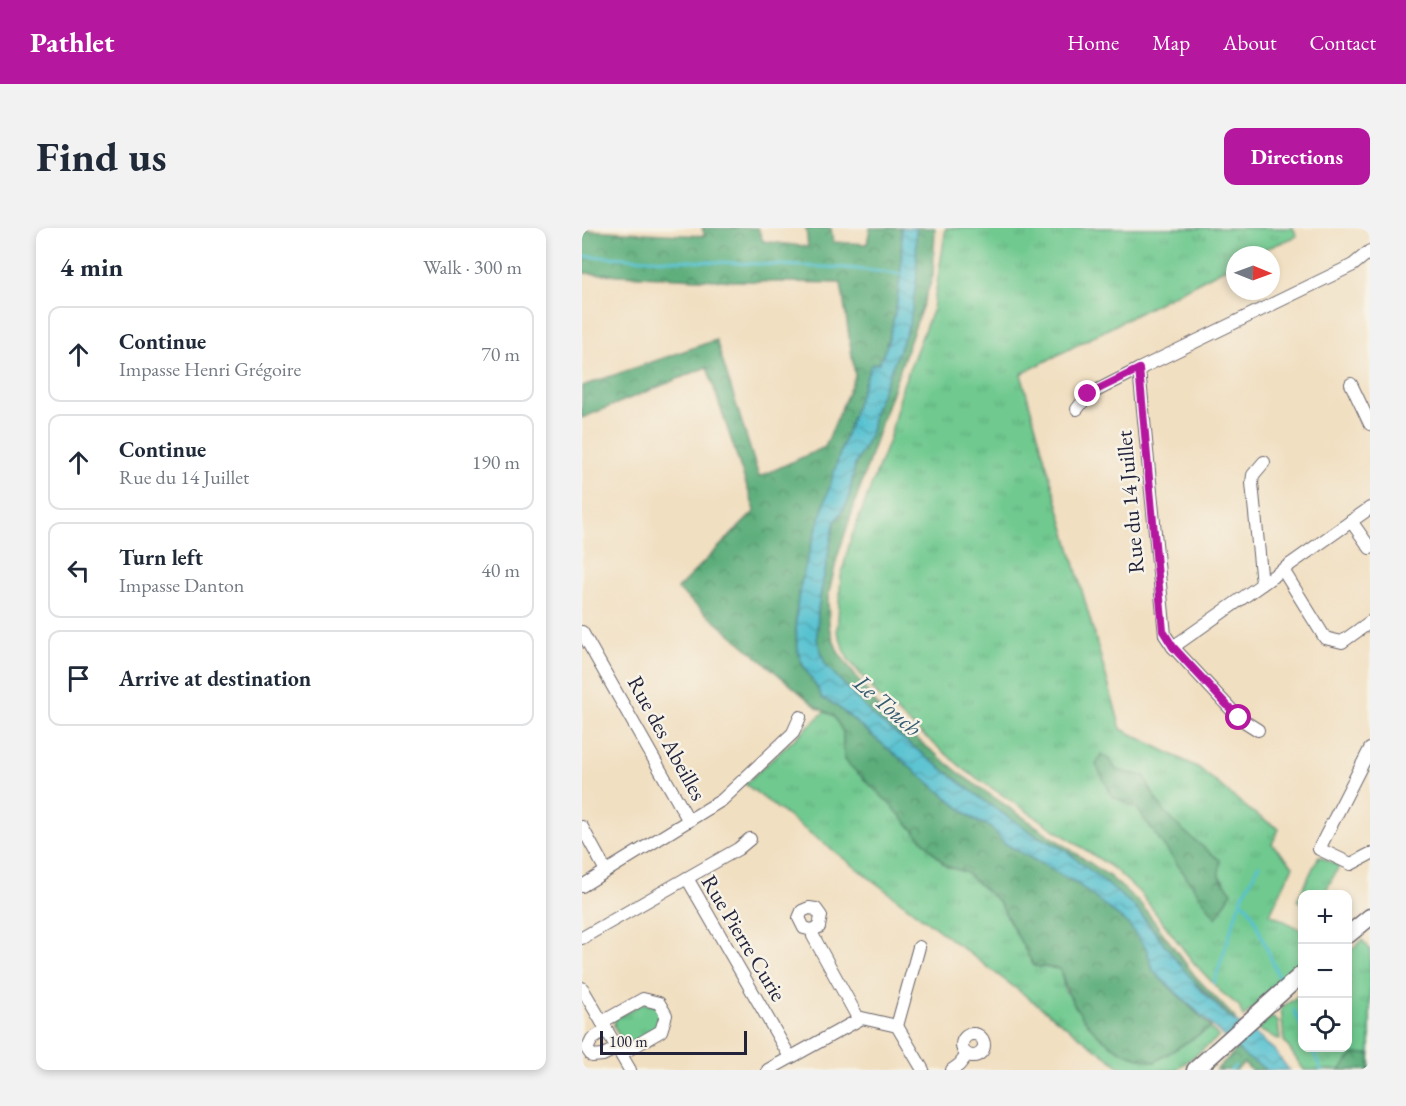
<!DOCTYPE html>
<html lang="en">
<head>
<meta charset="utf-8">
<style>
	:root { --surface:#fff; --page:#f2f2f3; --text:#1f2937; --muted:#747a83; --line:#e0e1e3; --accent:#b5179e }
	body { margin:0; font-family:"EB Garamond",serif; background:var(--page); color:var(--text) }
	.controls { position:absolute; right:18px; bottom:18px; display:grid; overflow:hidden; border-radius:12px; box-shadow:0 3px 9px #0003 }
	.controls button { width:54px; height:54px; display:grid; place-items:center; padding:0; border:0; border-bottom:2px solid var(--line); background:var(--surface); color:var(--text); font:30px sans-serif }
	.compass { position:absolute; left:644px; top:18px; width:54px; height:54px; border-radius:50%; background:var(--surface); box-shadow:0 3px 9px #0003; rotate:91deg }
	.scale { position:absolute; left:18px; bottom:15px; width:147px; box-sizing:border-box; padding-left:6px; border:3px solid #22223b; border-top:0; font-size:16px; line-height:21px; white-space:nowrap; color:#22223b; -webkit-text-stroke:4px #f7f3e8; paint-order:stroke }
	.stop { position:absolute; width:18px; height:18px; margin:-14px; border:4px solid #b5179e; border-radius:50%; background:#fff }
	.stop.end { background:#b5179e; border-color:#fff; box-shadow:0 2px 6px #0008 }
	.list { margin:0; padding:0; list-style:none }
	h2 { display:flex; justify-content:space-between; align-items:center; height:78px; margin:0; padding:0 24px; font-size:26px }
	h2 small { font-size:20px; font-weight:400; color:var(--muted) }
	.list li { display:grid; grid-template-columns:39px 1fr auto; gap:18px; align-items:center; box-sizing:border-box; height:96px; margin:0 12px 12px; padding:0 12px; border:2px solid var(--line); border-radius:12px }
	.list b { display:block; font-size:22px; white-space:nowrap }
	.list p { margin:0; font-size:20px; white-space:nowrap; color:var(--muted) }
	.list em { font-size:20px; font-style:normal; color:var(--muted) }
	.icon { flex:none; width:33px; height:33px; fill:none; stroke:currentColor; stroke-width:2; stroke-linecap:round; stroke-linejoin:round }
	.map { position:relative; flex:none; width:788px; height:842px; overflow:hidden; border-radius:12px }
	header { display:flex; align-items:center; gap:36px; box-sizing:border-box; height:84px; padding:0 30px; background:var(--accent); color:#fff }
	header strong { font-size:28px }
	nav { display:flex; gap:33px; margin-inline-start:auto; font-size:21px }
	.intro { display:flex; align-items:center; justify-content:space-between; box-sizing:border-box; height:144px; padding:0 36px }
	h1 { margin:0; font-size:42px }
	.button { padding:15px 27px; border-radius:12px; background:var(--accent); color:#fff; font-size:21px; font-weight:700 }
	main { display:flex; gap:36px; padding:0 36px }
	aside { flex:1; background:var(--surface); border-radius:12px; box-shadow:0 3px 9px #0003 }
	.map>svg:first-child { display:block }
	.grass { fill:url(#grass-tufts); stroke:#487665; stroke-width:1.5 }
	.forest { fill:url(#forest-crowns); stroke:#3e685a; stroke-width:1.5 }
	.water { fill:url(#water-waves); stroke:#3c7286; stroke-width:1.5 }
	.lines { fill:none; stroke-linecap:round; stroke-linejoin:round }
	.stream { stroke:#55c1d0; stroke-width:3 }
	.minor-casing { stroke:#6a646a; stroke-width:14 }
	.major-casing { stroke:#6a646a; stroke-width:19 }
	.minor { stroke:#fff; stroke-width:12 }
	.major { stroke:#fff; stroke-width:16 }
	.route { stroke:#b5179e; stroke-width:8 }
	.labels { text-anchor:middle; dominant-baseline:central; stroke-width:5; stroke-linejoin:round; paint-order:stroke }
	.street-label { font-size:22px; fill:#22223b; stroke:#f7f3e8 }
	.water-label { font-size:24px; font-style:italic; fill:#345a6f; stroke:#f7f3e8 }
</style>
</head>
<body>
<header>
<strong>Pathlet</strong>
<nav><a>Home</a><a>Map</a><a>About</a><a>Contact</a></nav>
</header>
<div class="intro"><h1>Find us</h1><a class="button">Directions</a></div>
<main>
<aside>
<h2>4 min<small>Walk · 300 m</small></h2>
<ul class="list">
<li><svg class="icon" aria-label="ahead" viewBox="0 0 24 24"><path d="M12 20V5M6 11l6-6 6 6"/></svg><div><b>Continue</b><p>Impasse Henri Grégoire</p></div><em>70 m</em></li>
<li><svg class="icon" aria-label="ahead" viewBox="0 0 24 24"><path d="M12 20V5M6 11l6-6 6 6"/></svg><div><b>Continue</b><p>Rue du 14 Juillet</p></div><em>190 m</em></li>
<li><svg class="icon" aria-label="left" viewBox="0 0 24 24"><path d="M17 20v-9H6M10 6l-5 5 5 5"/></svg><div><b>Turn left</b><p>Impasse Danton</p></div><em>40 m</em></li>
<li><svg class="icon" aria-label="arrive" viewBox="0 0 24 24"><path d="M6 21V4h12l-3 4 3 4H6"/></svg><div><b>Arrive at destination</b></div></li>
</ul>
</aside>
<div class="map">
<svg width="788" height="842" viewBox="0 0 788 842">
	<defs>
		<pattern id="grass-tufts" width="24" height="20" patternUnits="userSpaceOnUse" patternTransform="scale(1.5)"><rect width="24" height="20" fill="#6fc98f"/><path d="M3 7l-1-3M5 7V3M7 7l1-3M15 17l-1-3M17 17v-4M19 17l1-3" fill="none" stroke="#60ac7c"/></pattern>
		<pattern id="forest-crowns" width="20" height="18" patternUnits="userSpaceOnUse" patternTransform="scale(1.5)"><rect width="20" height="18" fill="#5bad7a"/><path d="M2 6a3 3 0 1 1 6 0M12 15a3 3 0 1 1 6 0" fill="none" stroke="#4b8c65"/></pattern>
		<pattern id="water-waves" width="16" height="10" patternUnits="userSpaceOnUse" patternTransform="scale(1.5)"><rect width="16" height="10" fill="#55c1d0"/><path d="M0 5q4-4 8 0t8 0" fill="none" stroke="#469caa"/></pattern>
	</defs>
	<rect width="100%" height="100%" fill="#f7f3e8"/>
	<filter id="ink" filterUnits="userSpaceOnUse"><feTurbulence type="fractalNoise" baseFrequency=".0167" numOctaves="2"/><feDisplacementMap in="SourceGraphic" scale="12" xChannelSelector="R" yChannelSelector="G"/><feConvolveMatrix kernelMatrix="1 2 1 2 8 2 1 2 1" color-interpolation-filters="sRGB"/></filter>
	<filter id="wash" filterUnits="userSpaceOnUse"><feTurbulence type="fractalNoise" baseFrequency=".008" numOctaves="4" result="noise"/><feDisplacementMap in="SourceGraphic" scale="24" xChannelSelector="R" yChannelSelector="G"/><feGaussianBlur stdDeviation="1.35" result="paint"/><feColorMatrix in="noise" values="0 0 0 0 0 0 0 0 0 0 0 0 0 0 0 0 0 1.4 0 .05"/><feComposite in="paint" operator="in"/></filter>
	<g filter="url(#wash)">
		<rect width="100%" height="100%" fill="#f1dfc1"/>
		<g class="grass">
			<path d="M 364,0 L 711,0 L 715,8 L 669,27 L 653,27 L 653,35 L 439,146 L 539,501 L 617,540 L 670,584 L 697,601 L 690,616 L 711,638 L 688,686 L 720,702 L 720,736 L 661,789 L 657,778 L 639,764 L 612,735 L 559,666 L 531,640 L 384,543 L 299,471 L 266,431 L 255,403 L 259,348 L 268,313 L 307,212 L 321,157 L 351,80 Z"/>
			<path d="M 242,484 L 251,487 L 261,504 L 262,532 L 307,575 L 364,638 L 383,644 L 417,674 L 452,738 L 478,741 L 483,763 L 572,834 L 628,800 L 637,809 L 594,842 L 542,842 L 163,556 Z"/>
			<path d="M 737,628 L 757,638 L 742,666 L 720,666 L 720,675 L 715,672 Z"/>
			<path d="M 780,712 L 788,721 L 788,842 L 722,842 L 702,813 L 699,780 L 720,765 L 720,820 L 766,820 L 766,725 Z"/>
			<path d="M 61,775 L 75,778 L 80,787 L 76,801 L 49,817 L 41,815 L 32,798 L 33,791 Z"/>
			<path d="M 690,789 L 696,794 L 698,812 L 675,801 Z"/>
		</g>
		<g class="forest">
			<path d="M 120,0 L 176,0 L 181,13 L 226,19 L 224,0 L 249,0 L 251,14 L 285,16 L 288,0 L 319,0 C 322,35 314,105 297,135 L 289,138 C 271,184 256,230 242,277 C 228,324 206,375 217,426 C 220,442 234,453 240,470 L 252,476 L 395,594 L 408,598 L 422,615 L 497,657 L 546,696 L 564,720 L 572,744 L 629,799 L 573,834 C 563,831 551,829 541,824 C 509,808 486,775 478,741 L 452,738 L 417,674 L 383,644 L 364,638 L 307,575 L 262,532 L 261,504 L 251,487 L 236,480 L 95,361 L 173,283 L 125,139 L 0,190 L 0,158 L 134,112 L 177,249 L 243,219 L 273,148 L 259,55 L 155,53 L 0,45 L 0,2 L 123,8 Z"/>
			<path d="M 334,0 L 353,0 L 351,48 L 304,181 L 255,330 L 246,369 L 247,399 L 256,424 L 297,480 L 381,548 L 527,648 L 559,676 L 613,748 L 654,791 L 652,793 L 599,740 L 575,705 L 552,678 L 483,622 L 453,607 L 405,575 L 291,488 L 259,457 L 243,436 L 238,424 L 235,411 L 236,380 L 252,296 L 266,274 L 273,237 L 289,205 L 292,184 L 328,95 Z"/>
			<path d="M 519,526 L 528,532 L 534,542 L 563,548 C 576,587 607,608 638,632 L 637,648 L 650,664 L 634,690 L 554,579 L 531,569 L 514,537 Z"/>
			<path d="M 655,821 L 685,842 L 669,842 L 662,835 L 654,842 L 634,842 Z"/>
			<path d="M 772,826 L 788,826 L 788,842 L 758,842 Z"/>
		</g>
		<path class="water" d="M 319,0 L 334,0 L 335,49 L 328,95 L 292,184 L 289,205 L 273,237 L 266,274 L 252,296 L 236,380 L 235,411 L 243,436 L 291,488 L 405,575 L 453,607 L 483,622 L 552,678 L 616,759 L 646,789 L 673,806 L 691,821 L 707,842 L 685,842 L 664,829 L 572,744 L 564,720 L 546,696 L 497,657 L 422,615 L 408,598 L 395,594 L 252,476 L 240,470 C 234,453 220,442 217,426 C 206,375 228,324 242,277 C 256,230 271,184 289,137 L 297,135 C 314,105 322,35 319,0 Z"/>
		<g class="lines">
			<g class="stream">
				<path d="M 0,28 L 265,40 L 319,46"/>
				<path d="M 659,671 L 670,685 L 697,750"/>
				<path d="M 766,737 L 767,731"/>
				<path d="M 632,755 L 659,671 L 677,637"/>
				<path d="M 712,782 L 720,800"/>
				<path d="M 730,820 L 739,842"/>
				<path d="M 649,842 L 653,838"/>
			</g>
		</g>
	</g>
	<g filter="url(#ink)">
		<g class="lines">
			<g class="minor-casing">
				<g id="minor">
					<path d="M 788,23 L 771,37 L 557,141 L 583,407 L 591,419 L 788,280"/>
					<path d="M 769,156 L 788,196"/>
					<path d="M 495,181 L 506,167 L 557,141"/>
					<path d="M 769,293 L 788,320"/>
					<path d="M 701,342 L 743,410 L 760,414 L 788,394"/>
					<path d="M 680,356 L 670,255 L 671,247 L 682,234"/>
					<path d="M 0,404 L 107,593"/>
					<path d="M 591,419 L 657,490 L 676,502"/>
					<path d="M 788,521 L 737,621 L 769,636 L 788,626"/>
					<path d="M 0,599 L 24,643"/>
					<path d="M 105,650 L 156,621 L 168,611"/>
					<path d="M 0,658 L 140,572 L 211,505 L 218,489"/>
					<path d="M 230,702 L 222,700 L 217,690 L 220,683 L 227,680 L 234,681 L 239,688 L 237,699 L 230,702 L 231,708 L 276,790"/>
					<path d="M 0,710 L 105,650 L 208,829"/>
					<path d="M 0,760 L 48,842"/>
					<path d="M 20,794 L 61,771 L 77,775 L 84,787 L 79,803 L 39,826"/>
					<path d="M 315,798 L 337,719"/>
					<path d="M 25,802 L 10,811 L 5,821 L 10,828 L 21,827 L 35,820"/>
					<circle cx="391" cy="817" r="11"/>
					<path d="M 186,842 L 280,790 L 315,798 L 341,842"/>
					<path d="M 370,842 L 377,837 L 385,827"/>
				</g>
			</g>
			<g class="major-casing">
				<g id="major">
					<path d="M 766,707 L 788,689"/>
					<path d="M 613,842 L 720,746"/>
				</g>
			</g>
			<use href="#minor" class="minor"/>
			<use href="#major" class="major"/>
		</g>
	</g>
	<g class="lines" filter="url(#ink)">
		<path class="route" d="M 506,166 L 557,141 L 581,403 L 591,419 L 657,490"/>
	</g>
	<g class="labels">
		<g class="street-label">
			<text transform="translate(548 274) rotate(-95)">Rue du 14 Juillet</text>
			<text transform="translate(85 510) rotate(61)">Rue des Abeilles</text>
			<text transform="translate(162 710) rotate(59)">Rue Pierre Curie</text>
		</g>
		<g class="water-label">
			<text transform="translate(306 477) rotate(41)">Le Touch</text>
		</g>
	</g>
</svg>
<div class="controls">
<button>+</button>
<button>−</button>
<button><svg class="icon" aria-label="locate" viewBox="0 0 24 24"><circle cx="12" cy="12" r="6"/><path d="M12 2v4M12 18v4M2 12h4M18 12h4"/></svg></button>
</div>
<svg class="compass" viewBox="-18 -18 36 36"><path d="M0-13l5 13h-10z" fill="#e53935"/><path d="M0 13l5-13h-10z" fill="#747a83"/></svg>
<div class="scale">100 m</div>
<div class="stop" style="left:657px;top:490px"></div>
<div class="stop end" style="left:506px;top:166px"></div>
</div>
</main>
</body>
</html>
